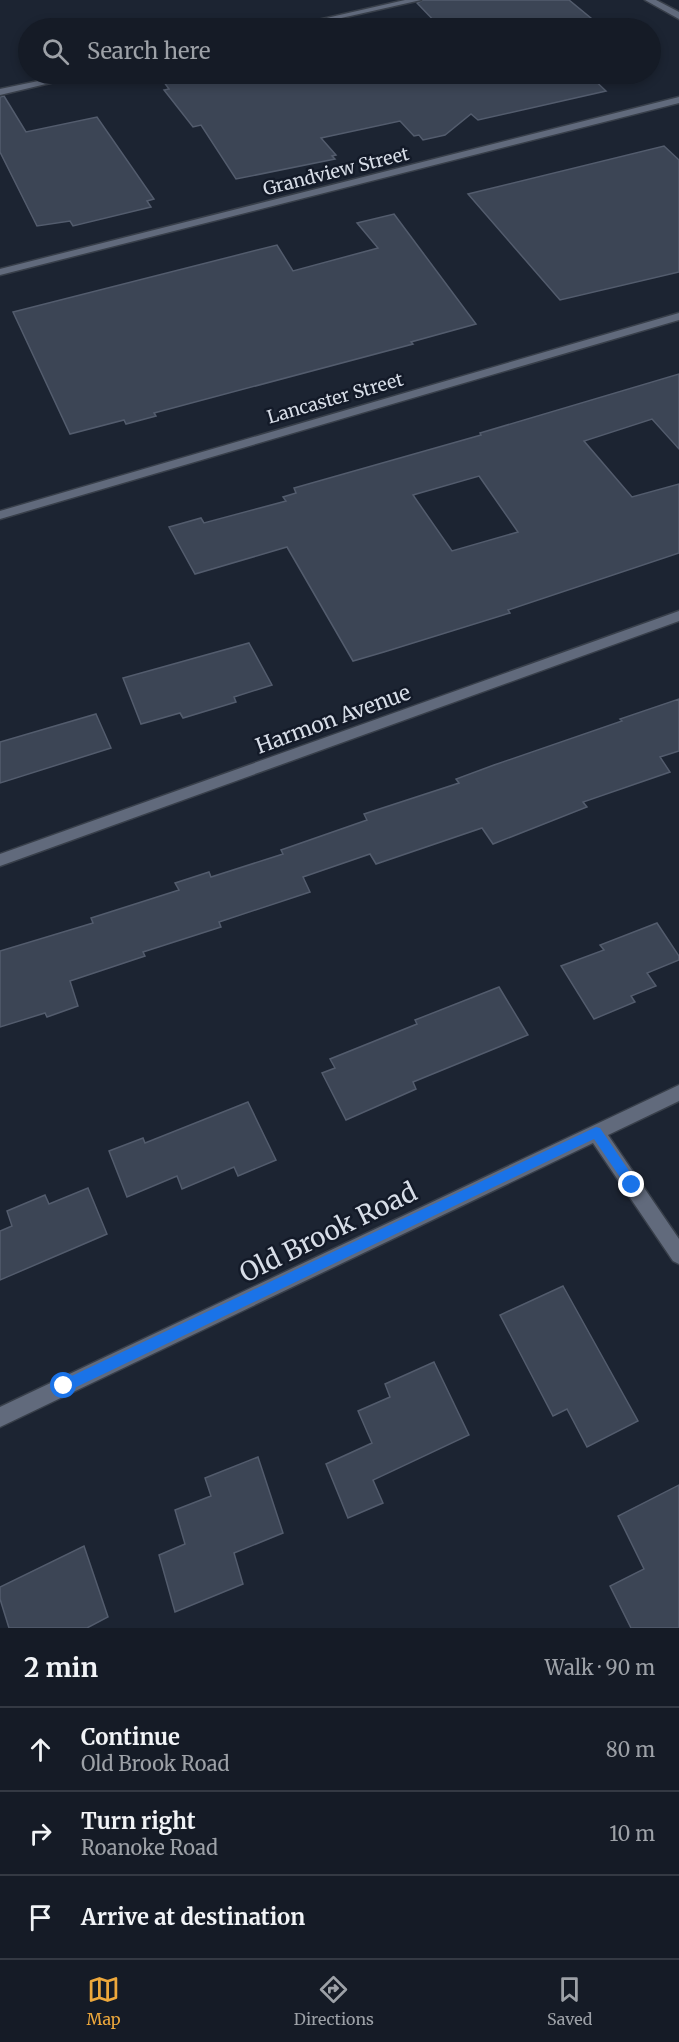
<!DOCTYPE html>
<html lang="en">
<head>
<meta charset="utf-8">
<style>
	:root { --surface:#151b26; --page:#222832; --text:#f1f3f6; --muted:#9da1a7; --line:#343943; --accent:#eda83c }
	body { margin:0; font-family:Merriweather,serif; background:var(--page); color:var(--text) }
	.stop { position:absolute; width:18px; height:18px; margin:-14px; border:4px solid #1a73e8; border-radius:50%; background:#fff }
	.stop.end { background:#1a73e8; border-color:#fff; box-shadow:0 2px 6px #0008 }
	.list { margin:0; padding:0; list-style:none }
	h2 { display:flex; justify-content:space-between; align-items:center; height:78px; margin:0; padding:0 24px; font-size:26px }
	h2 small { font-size:20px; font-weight:400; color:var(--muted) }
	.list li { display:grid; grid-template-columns:39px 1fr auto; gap:18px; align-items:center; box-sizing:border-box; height:84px; padding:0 24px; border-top:2px solid var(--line) }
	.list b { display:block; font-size:22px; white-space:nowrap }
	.list p { margin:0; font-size:20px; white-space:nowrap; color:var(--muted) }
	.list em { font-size:20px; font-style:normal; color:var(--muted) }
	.icon { flex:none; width:33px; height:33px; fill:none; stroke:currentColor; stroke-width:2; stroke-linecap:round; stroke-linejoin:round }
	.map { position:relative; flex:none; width:679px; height:1628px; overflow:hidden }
	.search { position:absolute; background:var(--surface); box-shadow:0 3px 9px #0003; left:18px; right:18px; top:18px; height:66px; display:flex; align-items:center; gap:15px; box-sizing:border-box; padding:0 21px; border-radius:33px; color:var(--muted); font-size:22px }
	.sheet { height:330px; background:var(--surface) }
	nav { display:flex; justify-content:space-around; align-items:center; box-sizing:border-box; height:84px; border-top:2px solid var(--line); background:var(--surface); font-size:16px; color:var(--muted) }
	nav a { display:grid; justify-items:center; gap:3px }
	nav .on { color:var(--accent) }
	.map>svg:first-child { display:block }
	.building { fill:#3c4555; stroke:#535c6d; stroke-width:1.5; fill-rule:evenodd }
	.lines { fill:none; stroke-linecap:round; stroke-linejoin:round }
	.minor-casing { stroke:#383f4a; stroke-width:3 }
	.tertiary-casing { stroke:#383f4a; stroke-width:3 }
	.minor { fill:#616a7c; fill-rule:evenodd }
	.tertiary { fill:#616a7c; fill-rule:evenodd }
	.route { fill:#1a73e8 }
	.labels { text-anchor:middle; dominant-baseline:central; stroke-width:5; stroke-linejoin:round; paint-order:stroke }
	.far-street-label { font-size:18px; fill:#d7dde7; stroke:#131a28 }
	.street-label { font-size:21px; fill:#d7dde7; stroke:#131a28 }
	.near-street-label { font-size:26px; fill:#d7dde7; stroke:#131a28 }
</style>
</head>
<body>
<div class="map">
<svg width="679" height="1628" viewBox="0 0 679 1628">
	<rect width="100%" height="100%" fill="#1c2432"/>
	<g class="building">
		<path d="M 423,0 L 569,0 L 603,28 L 441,28 L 417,3 Z"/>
		<path d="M 158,74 L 588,74 L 606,91 L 478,120 L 471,114 L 445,135 L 423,140 L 419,135 L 414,136 L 400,121 L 321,138 L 336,155 L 332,156 L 335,159 L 236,179 L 201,125 L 193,127 L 164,90 L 169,89 Z"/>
		<path d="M 4,96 L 26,132 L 97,117 L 154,199 L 147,201 L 151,207 L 73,226 L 70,221 L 37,226 L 0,152 L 0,97 Z"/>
		<path d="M 664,146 L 679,160 L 679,272 L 560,300 L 468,194 Z"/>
		<path d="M 394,214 L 476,324 L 411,342 L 413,344 L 154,413 L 156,416 L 126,424 L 124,420 L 70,434 L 13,312 L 277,245 L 293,271 L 378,248 L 357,223 Z"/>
		<path d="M 679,374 L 679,449 L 652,419 L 584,441 L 632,497 L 679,484 L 679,553 L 508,610 L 510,613 L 384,652 L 353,661 L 287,547 L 195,574 L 169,527 L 201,518 L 204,523 L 286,501 L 283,497 L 296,493 L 294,488 L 481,435 L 480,433 ZM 479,476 L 518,532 L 452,551 L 413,495 Z"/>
		<path d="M 249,643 L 272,685 L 234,697 L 236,702 L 183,718 L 180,713 L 141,724 L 123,678 Z"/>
		<path d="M 679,699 L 679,751 L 660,757 L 670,772 L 583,802 L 587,807 L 493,844 L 482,828 L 376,864 L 370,854 L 303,877 L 310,892 L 219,922 L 221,927 L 143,952 L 145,956 L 70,981 L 78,1006 L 47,1017 L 45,1013 L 0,1027 L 0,951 L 93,923 L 91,918 L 179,890 L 175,883 L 209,872 L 211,877 L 283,854 L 281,850 L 367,820 L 364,814 L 459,783 L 456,779 L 494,765 L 622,721 L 620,719 Z"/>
		<path d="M 96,714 L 111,748 L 0,783 L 0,742 Z"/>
		<path d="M 657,923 L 679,956 L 679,960 L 647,973 L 656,986 L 631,996 L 635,1002 L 594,1019 L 561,966 L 604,950 L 600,945 Z"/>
		<path d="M 499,987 L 528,1035 L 413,1082 L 416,1089 L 346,1120 L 322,1073 L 335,1068 L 330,1059 L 417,1024 L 415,1020 Z"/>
		<path d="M 248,1102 L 276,1160 L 238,1176 L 234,1167 L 182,1189 L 177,1176 L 127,1197 L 109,1151 L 143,1138 L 145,1143 Z"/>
		<path d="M 88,1188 L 107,1234 L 0,1280 L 0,1231 L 12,1226 L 7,1211 L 45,1195 L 49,1204 Z"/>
		<path d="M 563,1286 L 638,1421 L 587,1447 L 567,1409 L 553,1416 L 500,1315 Z"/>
		<path d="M 434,1362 L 469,1435 L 373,1480 L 383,1503 L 348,1518 L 326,1464 L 372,1443 L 358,1411 L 390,1397 L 385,1384 Z"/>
		<path d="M 258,1457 L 283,1533 L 234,1553 L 243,1584 L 175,1612 L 159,1555 L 185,1544 L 175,1510 L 211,1496 L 205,1478 Z"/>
		<path d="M 679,1485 L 679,1628 L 631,1628 L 610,1586 L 644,1569 L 618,1516 Z"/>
		<path d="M 84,1546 L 108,1617 L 87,1628 L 9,1628 L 0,1599 L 0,1587 Z"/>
	</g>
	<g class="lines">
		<g class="minor-casing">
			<g id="minor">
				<path d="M 405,0 L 421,0 L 297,28 L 283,28 Z"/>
				<path d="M 72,74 L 88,74 L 0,95 L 0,89 Z"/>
				<path d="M 679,97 L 679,103 L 0,275 L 0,269 Z"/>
				<path d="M 679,313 L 679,320 L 0,519 L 0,511 Z"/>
				<path d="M 679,611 L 679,621 L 0,866 L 0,854 Z"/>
				<path d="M 679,1085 L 679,1101 L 608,1135 L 679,1239 L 679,1264 L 673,1261 L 593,1143 L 0,1427 L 0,1407 Z"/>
			</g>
		</g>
		<g class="tertiary-casing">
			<path id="tertiary" d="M 645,0 L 656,0 L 679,12 L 679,19 Z"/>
		</g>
		<use href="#minor" class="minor"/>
		<use href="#tertiary" class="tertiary"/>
	</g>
	<path class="route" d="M 596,1127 L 600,1128 L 636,1181 L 636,1189 L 628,1189 L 594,1139 L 68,1391 L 64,1393 L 59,1391 L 58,1386 L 59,1382 Z"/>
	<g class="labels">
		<g class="far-street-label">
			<text transform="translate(336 171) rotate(-14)">Grandview Street</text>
			<text transform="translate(335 398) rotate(-16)">Lancaster Street</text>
		</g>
		<g class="street-label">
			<text transform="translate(333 719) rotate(-20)">Harmon Avenue</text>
		</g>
		<g class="near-street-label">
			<text transform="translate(328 1232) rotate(-26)">Old Brook Road</text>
		</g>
	</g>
</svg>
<div class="stop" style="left:64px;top:1386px"></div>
<div class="stop end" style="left:632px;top:1185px"></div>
<div class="search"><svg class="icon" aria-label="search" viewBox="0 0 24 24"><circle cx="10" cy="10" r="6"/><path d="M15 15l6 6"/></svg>Search here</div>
</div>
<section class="sheet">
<h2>2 min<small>Walk · 90 m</small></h2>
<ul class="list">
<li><svg class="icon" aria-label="ahead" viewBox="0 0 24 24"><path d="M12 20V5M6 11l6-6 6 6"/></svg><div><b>Continue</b><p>Old Brook Road</p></div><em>80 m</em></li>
<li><svg class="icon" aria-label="right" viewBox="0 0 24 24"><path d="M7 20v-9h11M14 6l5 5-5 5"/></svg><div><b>Turn right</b><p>Roanoke Road</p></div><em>10 m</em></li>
<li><svg class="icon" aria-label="arrive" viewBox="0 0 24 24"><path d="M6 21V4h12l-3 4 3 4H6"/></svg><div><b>Arrive at destination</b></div></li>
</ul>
</section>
<nav>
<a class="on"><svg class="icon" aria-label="map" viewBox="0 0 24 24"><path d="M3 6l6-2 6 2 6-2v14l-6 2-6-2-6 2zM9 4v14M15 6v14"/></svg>Map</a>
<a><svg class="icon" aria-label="directions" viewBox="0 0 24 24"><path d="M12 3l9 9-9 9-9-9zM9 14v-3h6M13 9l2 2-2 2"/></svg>Directions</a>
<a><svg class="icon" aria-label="saved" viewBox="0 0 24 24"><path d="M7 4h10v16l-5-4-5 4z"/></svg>Saved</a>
</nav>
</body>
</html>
